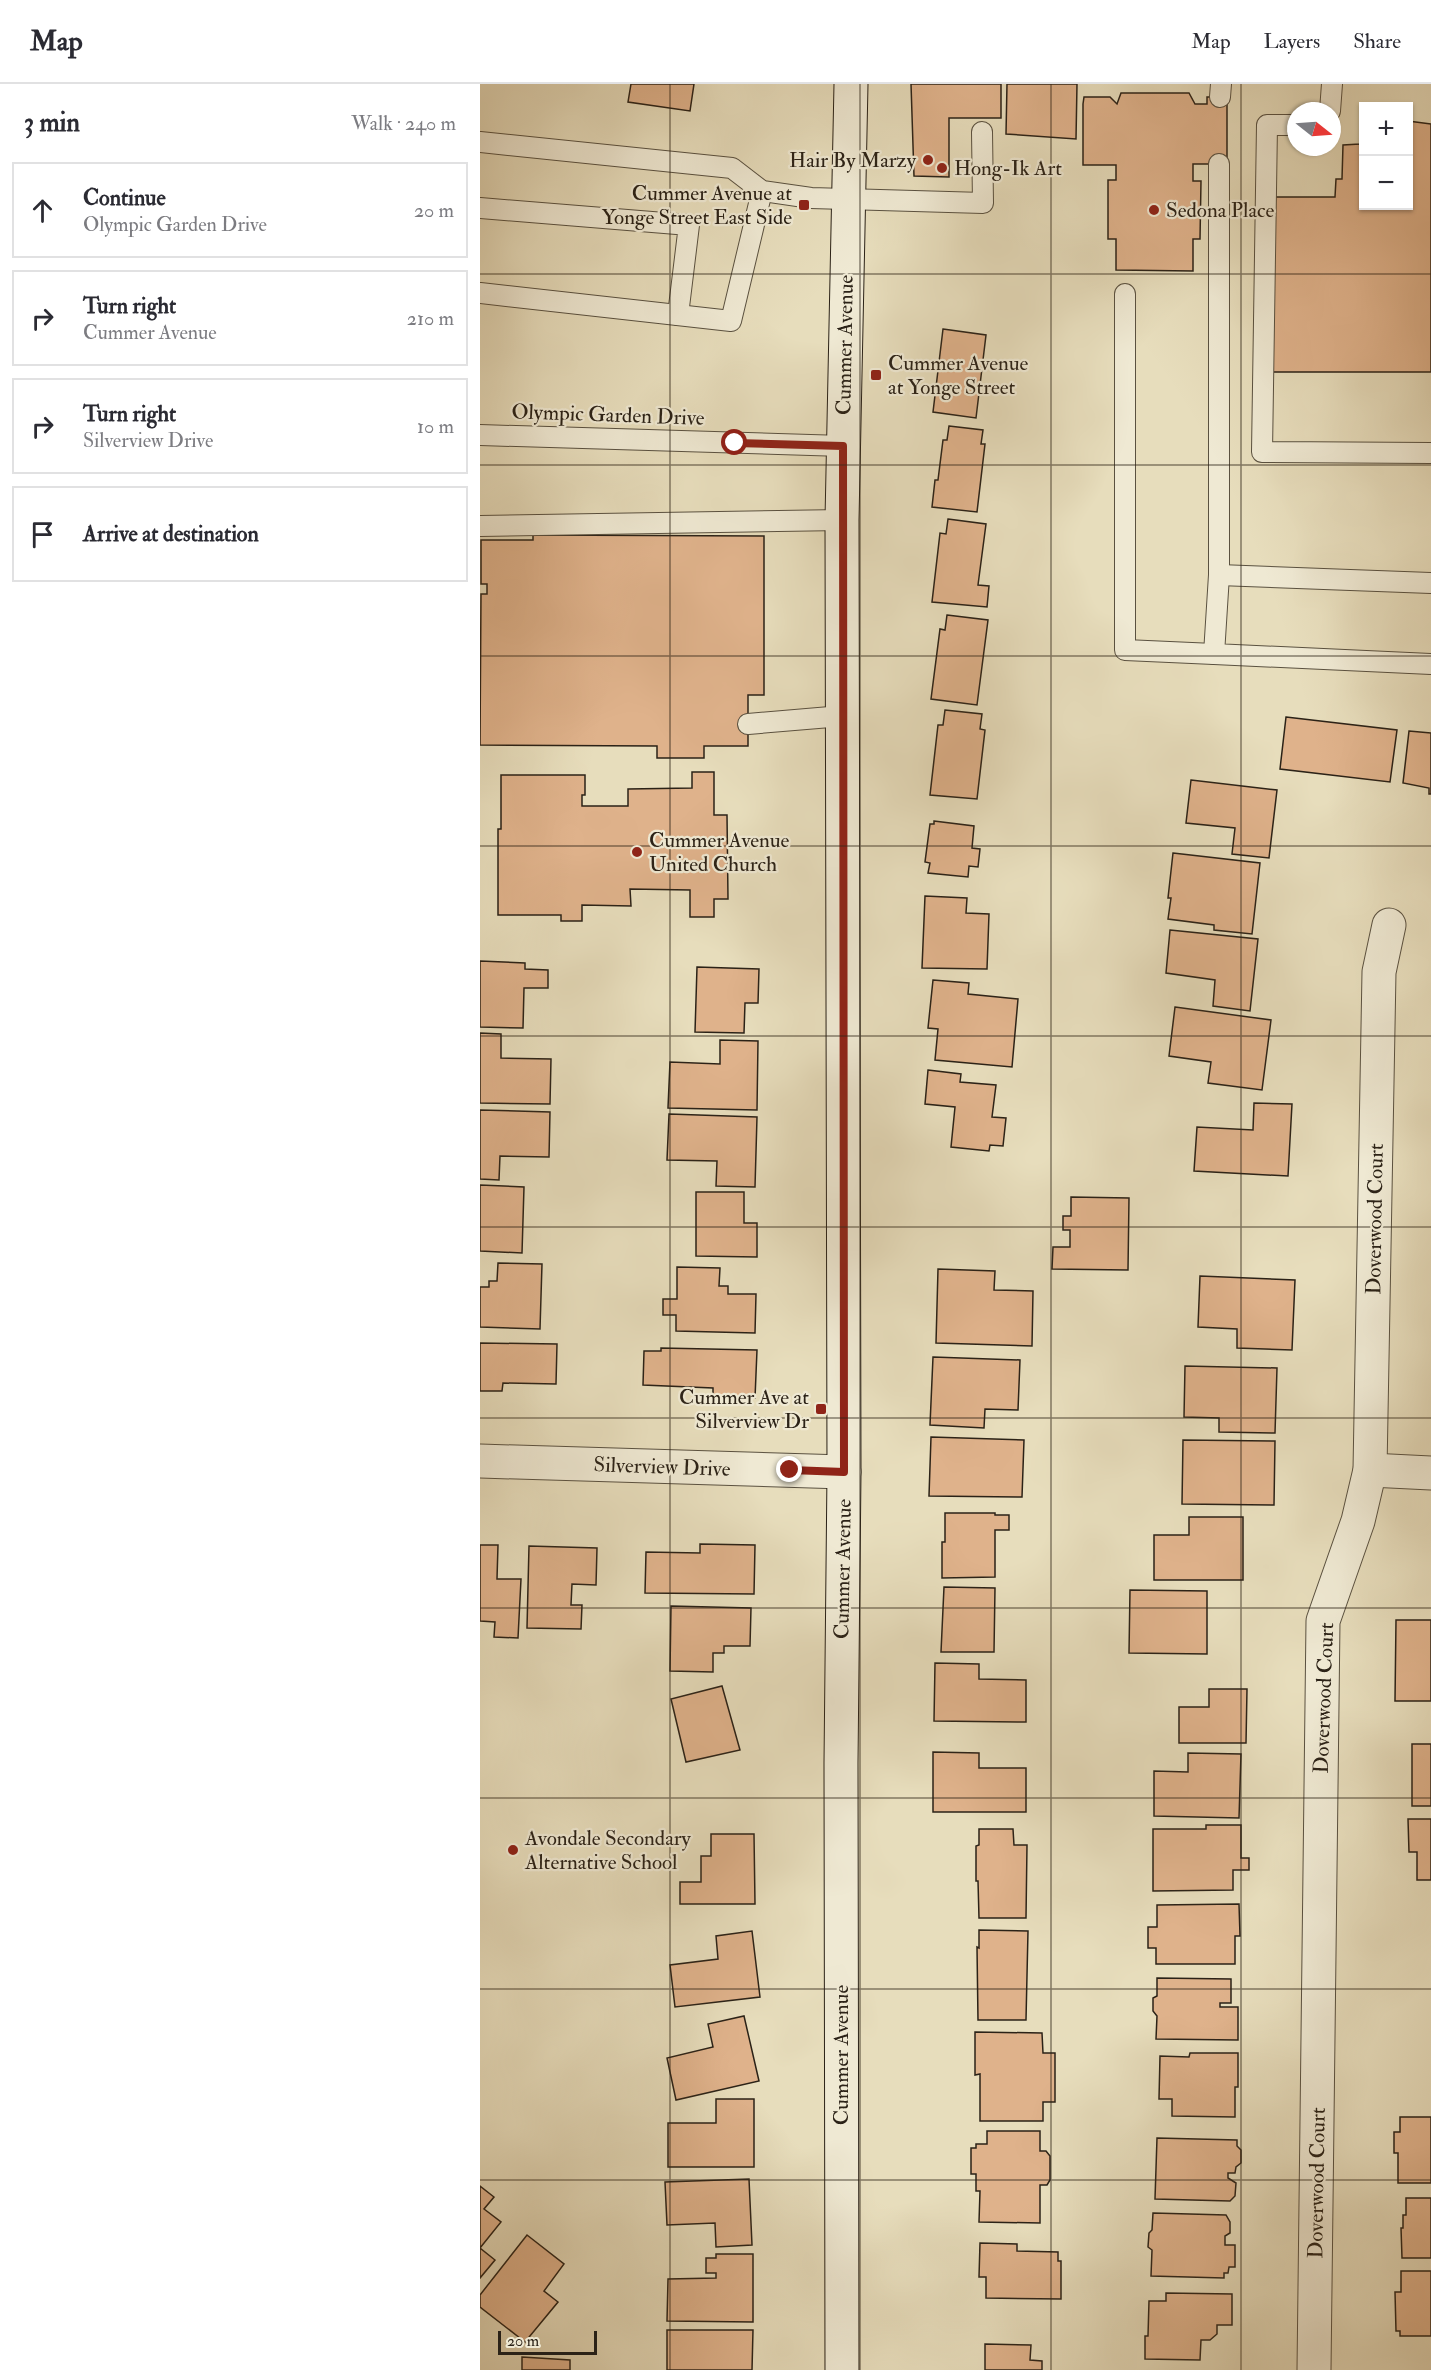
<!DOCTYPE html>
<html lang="en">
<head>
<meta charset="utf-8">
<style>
	:root { --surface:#fff; --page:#f2f2f3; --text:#2b2b33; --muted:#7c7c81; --line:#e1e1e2 }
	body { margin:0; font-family:"IM FELL Double Pica",serif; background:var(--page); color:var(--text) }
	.controls { position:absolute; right:18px; top:18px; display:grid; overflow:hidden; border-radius:0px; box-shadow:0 2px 4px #0004 }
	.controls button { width:54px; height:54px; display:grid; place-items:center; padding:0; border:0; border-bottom:2px solid var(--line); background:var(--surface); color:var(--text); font:30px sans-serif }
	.compass { position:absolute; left:807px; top:18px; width:54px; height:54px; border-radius:50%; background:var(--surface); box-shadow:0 2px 4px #0004; rotate:107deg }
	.scale { position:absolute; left:18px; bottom:15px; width:99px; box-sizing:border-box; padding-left:6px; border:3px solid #2b2217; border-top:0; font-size:16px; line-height:21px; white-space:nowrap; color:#2b2217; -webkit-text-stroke:4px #efe9d3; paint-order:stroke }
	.stop { position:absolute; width:18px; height:18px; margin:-14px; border:4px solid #8f2418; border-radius:50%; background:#fff }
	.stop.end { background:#8f2418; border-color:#fff; box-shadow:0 2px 6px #0008 }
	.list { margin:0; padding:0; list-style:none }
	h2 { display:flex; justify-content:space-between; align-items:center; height:78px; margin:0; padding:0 24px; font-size:26px }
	h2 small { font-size:20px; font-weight:400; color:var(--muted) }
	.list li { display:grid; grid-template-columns:39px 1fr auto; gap:18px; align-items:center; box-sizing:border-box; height:96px; margin:0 12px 12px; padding:0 12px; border:2px solid var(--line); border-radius:0px }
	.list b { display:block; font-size:22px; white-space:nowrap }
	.list p { margin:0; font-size:20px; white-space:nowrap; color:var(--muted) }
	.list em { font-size:20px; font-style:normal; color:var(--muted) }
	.icon { flex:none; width:33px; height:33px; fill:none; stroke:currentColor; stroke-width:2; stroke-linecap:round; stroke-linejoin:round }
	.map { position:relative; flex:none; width:951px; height:2286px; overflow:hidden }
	header { display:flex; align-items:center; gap:36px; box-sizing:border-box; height:84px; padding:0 30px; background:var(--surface); border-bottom:2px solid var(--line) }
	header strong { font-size:28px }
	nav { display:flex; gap:33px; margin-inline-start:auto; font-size:21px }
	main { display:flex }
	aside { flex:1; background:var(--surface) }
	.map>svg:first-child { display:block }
	.building { fill:#dfb28b; stroke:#2b2217; stroke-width:1.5 }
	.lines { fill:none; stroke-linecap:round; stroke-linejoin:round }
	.lane-casing { stroke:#5a5140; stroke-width:22 }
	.street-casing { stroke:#5a5140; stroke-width:35 }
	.secondary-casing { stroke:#2b2217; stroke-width:35 }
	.lane { stroke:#efe9d3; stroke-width:20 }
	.street { stroke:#efe9d3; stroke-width:33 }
	.secondary { stroke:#efe9d3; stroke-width:33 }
	.route { stroke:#8f2418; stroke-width:8 }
	.grid { fill:none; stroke:#2b2217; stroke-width:1.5; stroke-opacity:0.55 }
	.poi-dot { fill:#8f2418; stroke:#efe9d3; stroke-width:2 }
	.labels { text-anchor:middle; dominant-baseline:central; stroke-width:4.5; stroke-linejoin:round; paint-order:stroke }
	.poi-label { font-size:21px; fill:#2b2217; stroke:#efe9d3; text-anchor:start }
	.street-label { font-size:21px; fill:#2b2217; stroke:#efe9d3 }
</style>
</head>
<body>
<header>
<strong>Map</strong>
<nav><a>Map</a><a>Layers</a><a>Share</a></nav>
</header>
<main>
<aside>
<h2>3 min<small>Walk · 240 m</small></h2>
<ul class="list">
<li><svg class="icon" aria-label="ahead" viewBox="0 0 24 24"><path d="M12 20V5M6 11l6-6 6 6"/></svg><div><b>Continue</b><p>Olympic Garden Drive</p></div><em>20 m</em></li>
<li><svg class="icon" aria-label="right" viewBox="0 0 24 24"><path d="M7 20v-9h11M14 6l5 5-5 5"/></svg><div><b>Turn right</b><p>Cummer Avenue</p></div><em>210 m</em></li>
<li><svg class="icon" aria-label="right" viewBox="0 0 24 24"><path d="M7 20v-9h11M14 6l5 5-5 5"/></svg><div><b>Turn right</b><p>Silverview Drive</p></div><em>10 m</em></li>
<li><svg class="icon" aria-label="arrive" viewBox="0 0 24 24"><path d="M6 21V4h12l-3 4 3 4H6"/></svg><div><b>Arrive at destination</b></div></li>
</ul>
</aside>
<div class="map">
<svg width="951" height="2286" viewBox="0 0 951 2286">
	<rect width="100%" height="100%" fill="#e7ddbc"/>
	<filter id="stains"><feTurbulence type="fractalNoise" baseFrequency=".00333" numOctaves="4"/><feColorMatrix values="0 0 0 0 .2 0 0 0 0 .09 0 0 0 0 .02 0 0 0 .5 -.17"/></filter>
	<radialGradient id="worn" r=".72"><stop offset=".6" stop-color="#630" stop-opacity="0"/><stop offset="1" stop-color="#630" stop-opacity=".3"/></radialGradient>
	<g class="building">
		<path d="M 151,0 L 214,0 L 210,27 L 148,18 Z"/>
		<path d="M 431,0 L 521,0 L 521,34 L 469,34 L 469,93 L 434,92 Z"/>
		<path d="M 527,0 L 597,0 L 596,55 L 526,50 Z"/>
		<path d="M 641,9 L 709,9 L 715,20 L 727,20 L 727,13 L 745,13 L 747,20 L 747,80 L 713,80 L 713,97 L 721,97 L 720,155 L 713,155 L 713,187 L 636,186 L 636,155 L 628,155 L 628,96 L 636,96 L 636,81 L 603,81 L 603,20 L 604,13 L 630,13 L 637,20 Z"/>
		<path d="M 928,37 L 951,40 L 951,288 L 790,288 L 789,113 L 855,113 L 856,95 L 862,95 L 863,61 L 880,60 L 884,57 L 884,122 L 928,122 Z"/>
		<path d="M 463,245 L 506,251 L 496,334 L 453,328 Z"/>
		<path d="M 469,342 L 503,346 L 501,360 L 505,360 L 497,428 L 452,423 L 455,396 L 458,396 L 463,356 L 467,356 Z"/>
		<path d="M 468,435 L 506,440 L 498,501 L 509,502 L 507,523 L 452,518 L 460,449 L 466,450 Z"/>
		<path d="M 53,451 L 284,452 L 284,611 L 268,611 L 268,662 L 224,662 L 224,674 L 177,674 L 177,662 L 0,661 L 1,510 L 7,510 L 7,500 L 1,500 L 1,456 L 53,456 Z"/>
		<path d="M 467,531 L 508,536 L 497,621 L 451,615 L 460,545 L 465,546 Z"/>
		<path d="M 465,626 L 502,630 L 500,645 L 505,646 L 497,715 L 450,711 L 458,641 L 463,641 Z"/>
		<path d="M 806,633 L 917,646 L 910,698 L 800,685 Z"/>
		<path d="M 929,647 L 951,649 L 951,710 L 949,710 L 949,704 L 923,699 Z"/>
		<path d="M 212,688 L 234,688 L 234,731 L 247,731 L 248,815 L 234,815 L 234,833 L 210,833 L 210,806 L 150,805 L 151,822 L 102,821 L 102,837 L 81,837 L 81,831 L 18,831 L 18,745 L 21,745 L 21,691 L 105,691 L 105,711 L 102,711 L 102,722 L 148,722 L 148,705 L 212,704 Z"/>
		<path d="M 711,696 L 797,706 L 789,774 L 752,770 L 755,744 L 706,739 Z"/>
		<path d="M 454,737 L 494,742 L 492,764 L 500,765 L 498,783 L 489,782 L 488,793 L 448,789 L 450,779 L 445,778 L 450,740 L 454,740 Z"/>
		<path d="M 693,769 L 780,779 L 772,850 L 734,846 L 734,841 L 688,835 L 691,814 L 688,814 Z"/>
		<path d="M 445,812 L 487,814 L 486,829 L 509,830 L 507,885 L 442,884 Z"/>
		<path d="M 690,846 L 778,855 L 770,927 L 733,922 L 735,896 L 686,889 Z"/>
		<path d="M 0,877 L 45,879 L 45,885 L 68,886 L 68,904 L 44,904 L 43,944 L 0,943 Z"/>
		<path d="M 217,883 L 279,885 L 278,919 L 265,919 L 264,949 L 215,948 Z"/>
		<path d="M 453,896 L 489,899 L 488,910 L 538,915 L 532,983 L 455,976 L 458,945 L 448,944 Z"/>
		<path d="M 695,923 L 791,936 L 782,1006 L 728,999 L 731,978 L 689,972 Z"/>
		<path d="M 0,949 L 21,950 L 21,974 L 71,975 L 70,1020 L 0,1019 Z"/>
		<path d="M 240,956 L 278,957 L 277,1026 L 188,1024 L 190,978 L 240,980 Z"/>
		<path d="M 448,986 L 481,990 L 480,998 L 516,1001 L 512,1033 L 526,1034 L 523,1062 L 510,1061 L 509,1067 L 471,1063 L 475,1023 L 445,1020 Z"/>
		<path d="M 774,1019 L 812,1020 L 808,1092 L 714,1087 L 717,1043 L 773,1046 Z"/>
		<path d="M 0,1026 L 70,1028 L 69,1073 L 20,1072 L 19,1096 L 0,1095 Z"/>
		<path d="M 189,1030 L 277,1033 L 275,1103 L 236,1102 L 237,1077 L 187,1076 Z"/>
		<path d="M 0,1101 L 44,1103 L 42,1169 L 0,1167 Z"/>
		<path d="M 216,1108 L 264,1108 L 264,1139 L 277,1139 L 277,1173 L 216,1172 Z"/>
		<path d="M 591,1113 L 649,1114 L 648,1186 L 572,1185 L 573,1163 L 590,1163 L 590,1146 L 583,1146 L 583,1132 L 591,1132 Z"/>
		<path d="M 18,1179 L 62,1180 L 60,1245 L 0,1243 L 0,1203 L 9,1203 L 9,1197 L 17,1197 Z"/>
		<path d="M 197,1183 L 240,1184 L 239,1202 L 248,1202 L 248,1210 L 276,1210 L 275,1249 L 196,1247 L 196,1231 L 183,1231 L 183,1215 L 197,1215 Z"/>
		<path d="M 458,1185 L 515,1187 L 514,1206 L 553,1207 L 552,1262 L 456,1259 Z"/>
		<path d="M 720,1192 L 815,1196 L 812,1266 L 757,1264 L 757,1245 L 718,1243 Z"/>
		<path d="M 0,1259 L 77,1260 L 76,1300 L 23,1299 L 22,1307 L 0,1307 Z"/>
		<path d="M 181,1264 L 277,1266 L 275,1314 L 233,1313 L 233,1304 L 163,1301 L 164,1267 L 181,1267 Z"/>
		<path d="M 453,1273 L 540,1276 L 538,1326 L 505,1325 L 504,1344 L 450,1341 Z"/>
		<path d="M 705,1282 L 797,1284 L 795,1349 L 739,1348 L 739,1334 L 704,1333 Z"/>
		<path d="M 451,1353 L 544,1356 L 542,1413 L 449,1412 Z"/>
		<path d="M 703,1356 L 795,1357 L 794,1421 L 702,1420 Z"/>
		<path d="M 465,1429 L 515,1429 L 515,1431 L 529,1431 L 529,1446 L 515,1446 L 515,1493 L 462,1494 L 462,1458 L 465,1458 Z"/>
		<path d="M 709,1433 L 763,1433 L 763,1496 L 674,1496 L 674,1451 L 709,1451 Z"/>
		<path d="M 220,1460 L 275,1461 L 274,1510 L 165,1509 L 166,1468 L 220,1469 Z"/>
		<path d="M 0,1461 L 18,1461 L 17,1495 L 41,1495 L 38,1554 L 14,1553 L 15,1538 L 0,1537 Z"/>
		<path d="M 49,1462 L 117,1464 L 116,1501 L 92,1500 L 91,1521 L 102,1521 L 101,1545 L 47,1544 Z"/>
		<path d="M 464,1503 L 515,1504 L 514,1568 L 461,1568 Z"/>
		<path d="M 650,1506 L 727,1507 L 727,1570 L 649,1569 Z"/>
		<path d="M 191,1522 L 271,1524 L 270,1562 L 244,1562 L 244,1569 L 233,1569 L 233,1588 L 190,1587 Z"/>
		<path d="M 916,1536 L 951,1536 L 951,1617 L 915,1617 Z"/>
		<path d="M 455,1579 L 499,1580 L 499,1595 L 546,1596 L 546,1638 L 454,1637 Z"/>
		<path d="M 242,1602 L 260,1666 L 206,1678 L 191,1615 Z"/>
		<path d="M 729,1605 L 767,1605 L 766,1659 L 699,1659 L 699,1623 L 729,1623 Z"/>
		<rect x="932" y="1660" width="19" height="62"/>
		<path d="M 453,1668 L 499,1669 L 499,1684 L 546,1684 L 546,1728 L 453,1728 Z"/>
		<path d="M 708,1669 L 761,1670 L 759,1734 L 674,1732 L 674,1687 L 708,1688 Z"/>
		<path d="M 928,1735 L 951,1735 L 951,1796 L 937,1796 L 937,1768 L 929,1768 Z"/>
		<path d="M 726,1741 L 761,1741 L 761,1774 L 769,1774 L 769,1786 L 753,1786 L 753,1806 L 673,1807 L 673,1745 L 726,1745 Z"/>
		<path d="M 499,1745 L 533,1745 L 534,1761 L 547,1761 L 546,1834 L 499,1834 L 498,1797 L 496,1797 L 496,1762 L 499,1761 Z"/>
		<path d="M 231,1750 L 274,1750 L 275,1820 L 200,1820 L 200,1798 L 221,1798 L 221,1772 L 231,1772 Z"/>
		<path d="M 759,1820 L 760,1852 L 755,1852 L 755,1880 L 676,1880 L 676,1864 L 668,1864 L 668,1843 L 677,1843 L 677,1821 Z"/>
		<path d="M 499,1846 L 548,1847 L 546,1936 L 498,1936 L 497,1863 L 499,1864 Z"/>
		<path d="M 272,1847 L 280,1913 L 195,1923 L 190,1881 L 238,1875 L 236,1852 Z"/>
		<path d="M 677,1894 L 751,1895 L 751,1919 L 740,1919 L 740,1923 L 758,1923 L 758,1956 L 676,1955 L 677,1932 L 673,1927 L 673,1914 L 677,1912 Z"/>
		<path d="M 264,1932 L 279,1997 L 196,2016 L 187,1974 L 233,1963 L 228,1940 Z"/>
		<path d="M 495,1948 L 562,1949 L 563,1969 L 575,1969 L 575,2018 L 563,2018 L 563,2037 L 500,2037 L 500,1990 L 495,1991 Z"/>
		<path d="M 710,1969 L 758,1969 L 758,2003 L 755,2003 L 755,2033 L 692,2032 L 692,2015 L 679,2015 L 680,1972 L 709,1973 Z"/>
		<path d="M 236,2015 L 274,2015 L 274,2083 L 188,2083 L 188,2039 L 236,2039 Z"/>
		<path d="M 920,2033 L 951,2033 L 951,2099 L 918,2099 L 918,2069 L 914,2069 L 914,2048 L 920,2048 Z"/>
		<path d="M 507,2047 L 560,2047 L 560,2067 L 566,2067 L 570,2072 L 570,2096 L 567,2101 L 560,2101 L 560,2139 L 499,2138 L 500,2107 L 496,2107 L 496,2090 L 491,2090 L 491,2064 L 496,2064 L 496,2060 L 507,2060 Z"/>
		<path d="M 677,2054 L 757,2056 L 757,2062 L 761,2066 L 761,2079 L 756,2083 L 755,2089 L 748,2089 L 748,2094 L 756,2099 L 755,2112 L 750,2117 L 675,2115 Z"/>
		<path d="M 269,2095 L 272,2161 L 236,2163 L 235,2139 L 187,2141 L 185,2098 Z"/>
		<path d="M 0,2102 L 14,2113 L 4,2125 L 21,2138 L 0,2164 L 15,2176 L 0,2194 Z"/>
		<path d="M 926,2114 L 951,2114 L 951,2174 L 922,2174 L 921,2144 L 923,2144 L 923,2131 L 926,2131 Z"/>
		<path d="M 673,2129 L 746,2131 L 750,2138 L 750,2149 L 745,2152 L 745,2161 L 755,2161 L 755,2183 L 749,2183 L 748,2189 L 744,2189 L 744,2194 L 671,2192 L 672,2166 L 668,2163 L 669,2149 L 672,2146 Z"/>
		<path d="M 47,2151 L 84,2180 L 64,2207 L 78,2218 L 45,2258 L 0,2223 L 0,2211 Z"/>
		<path d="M 500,2159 L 537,2160 L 537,2167 L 578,2168 L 578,2177 L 581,2177 L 581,2215 L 506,2214 L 506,2193 L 499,2193 Z"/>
		<path d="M 236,2170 L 273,2170 L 273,2238 L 187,2237 L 188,2195 L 236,2194 L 236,2189 L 226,2189 L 226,2174 L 236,2174 Z"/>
		<path d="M 921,2187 L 951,2187 L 951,2252 L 920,2252 L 920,2247 L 916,2247 L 915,2208 L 921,2208 Z"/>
		<path d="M 686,2209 L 752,2210 L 752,2241 L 737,2241 L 737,2250 L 730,2256 L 721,2256 L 720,2276 L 665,2275 L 665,2252 L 668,2252 L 669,2217 L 686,2217 Z"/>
		<path d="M 187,2246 L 273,2246 L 272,2286 L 187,2286 Z"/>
		<path d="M 505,2260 L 551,2261 L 550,2276 L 562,2277 L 562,2286 L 505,2286 Z"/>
		<path d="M 42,2273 L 90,2276 L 90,2286 L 42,2286 Z"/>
	</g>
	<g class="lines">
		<g class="lane-casing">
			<g id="lane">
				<path d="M 740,13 L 741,0"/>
				<path d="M 850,27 L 852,0"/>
				<path d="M 816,41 L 787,41 L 782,368 L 951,369"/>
				<path d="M 0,58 L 252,84 L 282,107 L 331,114 L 503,119 L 502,48"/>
				<path d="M 739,80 L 739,491 L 734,570 L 951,580"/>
				<path d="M 0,124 L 209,141 L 198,231"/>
				<path d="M 0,209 L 251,237 L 282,107"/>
				<path d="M 645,210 L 645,566 L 734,570"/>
				<path d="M 0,351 L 363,362"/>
				<path d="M 0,442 L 362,436"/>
				<path d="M 739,491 L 951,499"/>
				<path d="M 268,640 L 362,632"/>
			</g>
		</g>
		<g class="street-casing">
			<g id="street">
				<path d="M 0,1377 L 364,1388"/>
				<path d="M 890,1386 L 951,1389"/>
				<path d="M 834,2286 L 843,1537 L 878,1437 L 890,1386 L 899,888 L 909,841"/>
			</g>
		</g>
		<g class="secondary-casing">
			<path id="secondary" d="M 362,2286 L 361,1679 L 364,1388 L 362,436 L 371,0"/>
		</g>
		<use href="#lane" class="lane"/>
		<use href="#street" class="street"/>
		<use href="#secondary" class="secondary"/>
	</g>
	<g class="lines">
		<path class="route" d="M 255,359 L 363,362 L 364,1388 L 310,1386"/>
	</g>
	<path class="grid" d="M 190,0 L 190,2286M 380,0 L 380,2286M 571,0 L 571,2286M 761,0 L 761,2286M 0,190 L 951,190M 0,381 L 951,381M 0,572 L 951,572M 0,762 L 951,762M 0,952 L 951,952M 0,1143 L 951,1143M 0,1334 L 951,1334M 0,1524 L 951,1524M 0,1714 L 951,1714M 0,1905 L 951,1905M 0,2096 L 951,2096"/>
	<g class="poi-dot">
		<circle cx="448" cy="76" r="6"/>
		<circle cx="462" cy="84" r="6"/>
		<rect x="318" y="115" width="12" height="12" rx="3"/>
		<circle cx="674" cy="126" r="6"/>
		<rect x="390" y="285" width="12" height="12" rx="3"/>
		<circle cx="157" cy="768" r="6"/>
		<rect x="335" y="1319" width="12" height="12" rx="3"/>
		<circle cx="33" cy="1766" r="6"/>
	</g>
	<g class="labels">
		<g class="poi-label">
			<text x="436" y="76" text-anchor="end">Hair By Marzy</text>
			<text x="474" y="84">Hong-Ik Art</text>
			<text x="312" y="109" text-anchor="end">Cummer Avenue at<tspan x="312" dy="24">Yonge Street East Side</tspan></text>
			<text x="686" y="126">Sedona Place</text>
			<text x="408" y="279">Cummer Avenue<tspan x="408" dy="24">at Yonge Street</tspan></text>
			<text x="169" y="756">Cummer Avenue<tspan x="169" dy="24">United Church</tspan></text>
			<text x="329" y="1313" text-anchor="end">Cummer Ave at<tspan x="329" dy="24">Silverview Dr</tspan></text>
			<text x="45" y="1754">Avondale Secondary<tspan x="45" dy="24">Alternative School</tspan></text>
		</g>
		<g class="street-label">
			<text transform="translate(365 261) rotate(-89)">Cummer Avenue</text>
			<text transform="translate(128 331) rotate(2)">Olympic Garden Drive</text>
			<text transform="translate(895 1135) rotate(-89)">Doverwood Court</text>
			<text transform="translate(182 1383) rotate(2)">Silverview Drive</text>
			<text transform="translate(363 1485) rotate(-89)">Cummer Avenue</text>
			<text transform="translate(844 1614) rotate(-88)">Doverwood Court</text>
			<text transform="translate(361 1971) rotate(-90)">Cummer Avenue</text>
			<text transform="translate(837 2099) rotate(-89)">Doverwood Court</text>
		</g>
	</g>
	<rect width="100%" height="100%" filter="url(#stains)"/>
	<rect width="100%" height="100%" fill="url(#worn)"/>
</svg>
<div class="controls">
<button>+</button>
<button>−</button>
</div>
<svg class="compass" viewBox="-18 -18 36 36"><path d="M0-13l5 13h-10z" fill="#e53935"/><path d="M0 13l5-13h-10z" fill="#7c7c81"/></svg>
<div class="scale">20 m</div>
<div class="stop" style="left:255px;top:359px"></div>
<div class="stop end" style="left:310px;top:1386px"></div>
</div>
</main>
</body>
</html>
